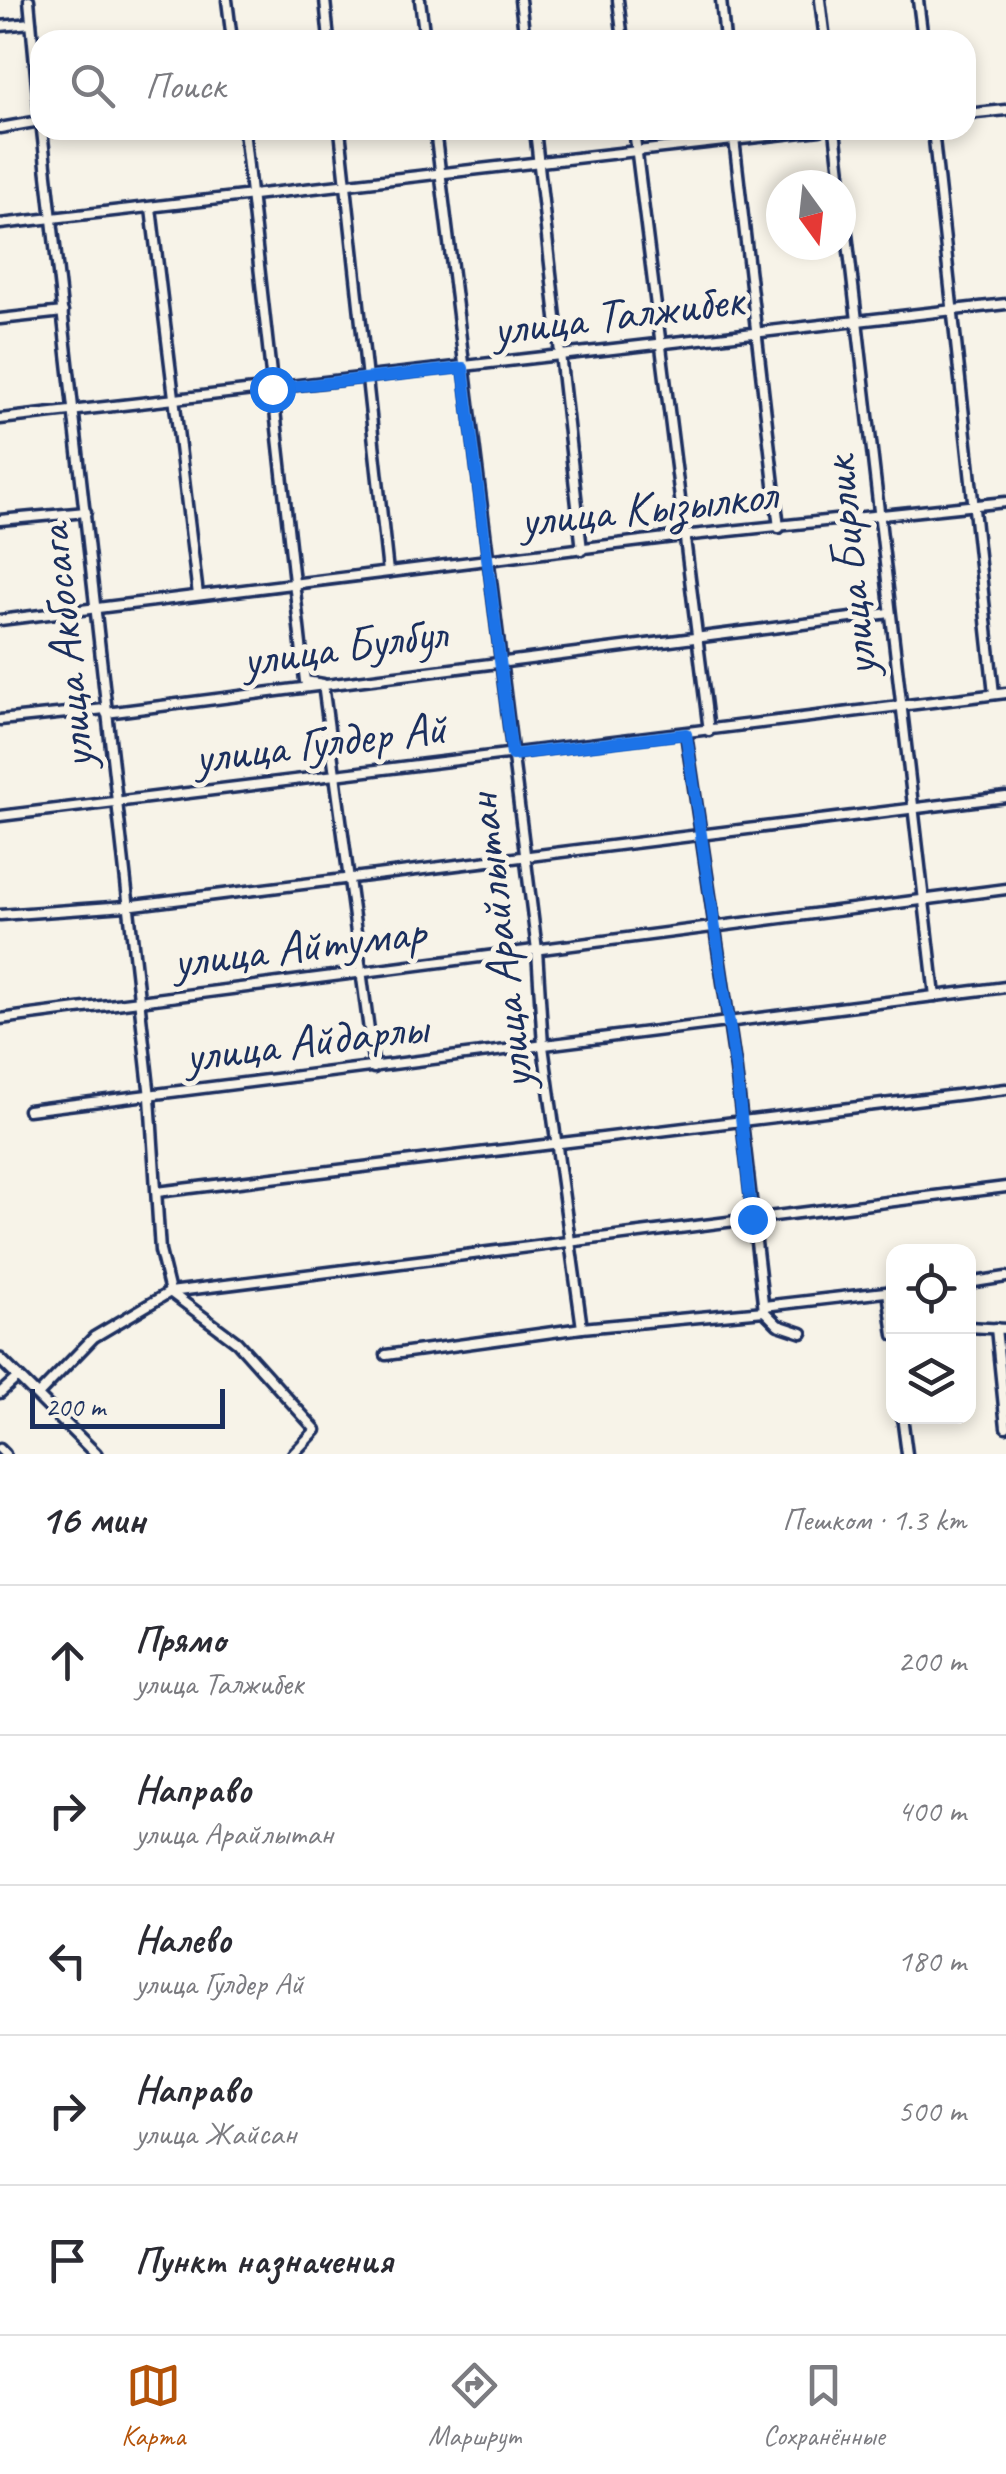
<!DOCTYPE html>
<html lang="ru">
<head>
<meta charset="utf-8">
<style>
	:root { --surface:#fff; --page:#f7f7f7; --text:#2b2b33; --muted:#7c7c81; --line:#e1e1e2; --accent:#b45309 }
	body { margin:0; font-family:Caveat,sans-serif; background:var(--page); color:var(--text) }
	.controls { position:absolute; right:30px; bottom:30px; display:grid; overflow:hidden; border-radius:20px; box-shadow:0 5px 15px #0003 }
	.controls button { width:90px; height:90px; display:grid; place-items:center; padding:0; border:0; border-bottom:2px solid var(--line); background:var(--surface); color:var(--text); font:50px sans-serif }
	.compass { position:absolute; left:766px; top:170px; width:90px; height:90px; border-radius:50%; background:var(--surface); box-shadow:0 5px 15px #0003; rotate:165deg }
	.scale { position:absolute; left:30px; bottom:25px; width:195px; box-sizing:border-box; padding-left:10px; border:5px solid #1b2f5e; border-top:0; font-size:28px; line-height:35px; white-space:nowrap; color:#1b2f5e; -webkit-text-stroke:8px #f7f3e8; paint-order:stroke }
	.stop { position:absolute; width:30px; height:30px; margin:-22px; border:8px solid #1a73e8; border-radius:50%; background:#fff }
	.stop.end { background:#1a73e8; border-color:#fff; box-shadow:0 2px 10px #0008 }
	.list { margin:0; padding:0; list-style:none }
	h2 { display:flex; justify-content:space-between; align-items:center; height:130px; margin:0; padding:0 40px; font-size:42px }
	h2 small { font-size:32px; font-weight:400; color:var(--muted) }
	.list li { display:grid; grid-template-columns:65px 1fr auto; gap:30px; align-items:center; box-sizing:border-box; height:150px; padding:0 40px; border-top:2px solid var(--line) }
	.list b { display:block; font-size:38px; white-space:nowrap }
	.list p { margin:0; font-size:32px; white-space:nowrap; color:var(--muted) }
	.list em { font-size:32px; font-style:normal; color:var(--muted) }
	.icon { flex:none; width:55px; height:55px; fill:none; stroke:currentColor; stroke-width:2; stroke-linecap:round; stroke-linejoin:round }
	.map { position:relative; flex:none; width:1006px; height:1454px; overflow:hidden }
	.search { position:absolute; background:var(--surface); box-shadow:0 5px 15px #0003; left:30px; right:30px; top:30px; height:110px; display:flex; align-items:center; gap:25px; box-sizing:border-box; padding:0 35px; border-radius:30px; color:var(--muted); font-size:38px }
	.sheet { height:880px; background:var(--surface) }
	nav { display:flex; justify-content:space-around; align-items:center; box-sizing:border-box; height:140px; border-top:2px solid var(--line); background:var(--surface); font-size:28px; color:var(--muted) }
	nav a { display:grid; justify-items:center; gap:5px }
	nav .on { color:var(--accent) }
	.map>svg:first-child { display:block }
	.lines { fill:none; stroke-linecap:round; stroke-linejoin:round }
	.minor-casing { stroke:#1b2f5e; stroke-width:15 }
	.tertiary-casing { stroke:#1b2f5e; stroke-width:16 }
	.minor { stroke:#f7f3e8; stroke-width:8 }
	.tertiary { stroke:#f7f3e8; stroke-width:9 }
	.route { stroke:#1a73e8; stroke-width:12 }
	.labels { text-anchor:middle; dominant-baseline:central; stroke-width:10; stroke-linejoin:round; paint-order:stroke }
	.street-label { font-size:48px; fill:#1b2f5e; stroke:#f7f3e8 }
</style>
</head>
<body>
<div class="map">
<svg width="1006" height="1454" viewBox="0 0 1006 1454">
	<rect width="100%" height="100%" fill="#f7f3e8"/>
	<filter id="ink" filterUnits="userSpaceOnUse"><feTurbulence type="fractalNoise" baseFrequency=".01" numOctaves="2"/><feDisplacementMap in="SourceGraphic" scale="20" xChannelSelector="R" yChannelSelector="G"/><feConvolveMatrix kernelMatrix="1 2 1 2 8 2 1 2 1" color-interpolation-filters="sRGB"/></filter>
	<g filter="url(#ink)">
		<g class="lines">
			<g class="minor-casing">
				<g id="minor">
					<path d="M 29,0 L 40,117"/>
					<path d="M 227,0 L 232,40"/>
					<path d="M 325,0 L 329,40"/>
					<path d="M 420,0 L 425,40"/>
					<path d="M 520,0 L 525,40"/>
					<path d="M 618,0 L 623,40"/>
					<path d="M 721,0 L 725,40"/>
					<path d="M 820,0 L 825,40"/>
					<path d="M 918,0 L 923,40"/>
					<path d="M 0,26 L 31,23"/>
					<path d="M 966,114 L 1006,110"/>
					<path d="M 0,128 L 40,121"/>
					<path d="M 42,130 L 150,1097 L 160,1251 L 170,1292 L 237,1342 L 316,1430 L 293,1454"/>
					<path d="M 244,130 L 305,681 L 323,684 L 374,1068"/>
					<path d="M 340,130 L 388,572"/>
					<path d="M 435,130 L 537,950 L 543,1046 L 582,1328"/>
					<path d="M 535,130 L 582,550"/>
					<path d="M 634,130 L 709,731"/>
					<path d="M 733,130 L 779,528"/>
					<path d="M 835,130 L 935,996"/>
					<path d="M 933,130 L 994,694"/>
					<path d="M 151,208 L 198,595"/>
					<path d="M 0,224 L 820,130"/>
					<path d="M 0,319 L 63,312"/>
					<path d="M 0,419 L 1006,304"/>
					<path d="M 0,520 L 86,512"/>
					<path d="M 0,620 L 682,536 L 1006,502"/>
					<path d="M 106,713 L 890,613"/>
					<path d="M 0,720 L 105,709"/>
					<path d="M 686,734 L 736,1070 L 764,1311"/>
					<path d="M 0,816 L 1006,693"/>
					<path d="M 0,915 L 126,906 L 1006,797"/>
					<path d="M 0,1019 L 1006,889"/>
					<path d="M 28,1110 L 1006,987"/>
					<path d="M 157,1192 L 1006,1089"/>
					<path d="M 968,1283 L 1006,1277"/>
					<path d="M 888,1292 L 894,1335"/>
					<path d="M 764,1306 L 894,1291"/>
					<path d="M 968,1327 L 1006,1329"/>
					<path d="M 996,1328 L 1006,1427"/>
					<path d="M 386,1355 L 582,1328 L 764,1311 L 778,1325 L 802,1333"/>
					<path d="M 0,1393 L 18,1377"/>
					<path d="M 38,1395 L 94,1337 L 170,1292 L 1006,1187"/>
					<path d="M 902,1416 L 907,1454"/>
					<path d="M 0,1449 L 5,1454"/>
				</g>
			</g>
			<g class="tertiary-casing">
				<path id="tertiary" d="M 0,1359 L 96,1454"/>
			</g>
			<use href="#minor" class="minor"/>
			<use href="#tertiary" class="tertiary"/>
		</g>
	</g>
	<g class="lines" filter="url(#ink)">
		<path class="route" d="M 272,389 L 463,368 L 512,755 L 686,734 L 736,1070 L 752,1219"/>
	</g>
	<g class="labels">
		<g class="street-label">
			<text transform="translate(618 314) rotate(-7)">улица Талжибек</text>
			<text transform="translate(648 507) rotate(-6)">улица Кызылкол</text>
			<text transform="translate(849 567) rotate(-96)">улица Бирлик</text>
			<text transform="translate(344 646) rotate(-8)">улица Булбул</text>
			<text transform="translate(65 647) rotate(-96)">улица Акбосага</text>
			<text transform="translate(320 742) rotate(-7)">улица Гулдер Ай</text>
			<text transform="translate(499 942) rotate(-97)">улица Арайлытан</text>
			<text transform="translate(299 946) rotate(-7)">улица Айтумар</text>
			<text transform="translate(306 1041) rotate(-7)">улица Айдарлы</text>
		</g>
	</g>
</svg>
<div class="controls">
<button><svg class="icon" aria-label="locate" viewBox="0 0 24 24"><circle cx="12" cy="12" r="6"/><path d="M12 2v4M12 18v4M2 12h4M18 12h4"/></svg></button>
<button><svg class="icon" aria-label="layers" viewBox="0 0 24 24"><path d="M12 4l9 5-9 5-9-5zM3 14l9 5 9-5"/></svg></button>
</div>
<svg class="compass" viewBox="-18 -18 36 36"><path d="M0-13l5 13h-10z" fill="#e53935"/><path d="M0 13l5-13h-10z" fill="#7c7c81"/></svg>
<div class="scale">200 m</div>
<div class="stop" style="left:272px;top:389px"></div>
<div class="stop end" style="left:752px;top:1219px"></div>
<div class="search"><svg class="icon" aria-label="search" viewBox="0 0 24 24"><circle cx="10" cy="10" r="6"/><path d="M15 15l6 6"/></svg>Поиск</div>
</div>
<section class="sheet">
<h2>16 мин<small>Пешком · 1.3 km</small></h2>
<ul class="list">
<li><svg class="icon" aria-label="ahead" viewBox="0 0 24 24"><path d="M12 20V5M6 11l6-6 6 6"/></svg><div><b>Прямо</b><p>улица Талжибек</p></div><em>200 m</em></li>
<li><svg class="icon" aria-label="right" viewBox="0 0 24 24"><path d="M7 20v-9h11M14 6l5 5-5 5"/></svg><div><b>Направо</b><p>улица Арайлытан</p></div><em>400 m</em></li>
<li><svg class="icon" aria-label="left" viewBox="0 0 24 24"><path d="M17 20v-9H6M10 6l-5 5 5 5"/></svg><div><b>Налево</b><p>улица Гулдер Ай</p></div><em>180 m</em></li>
<li><svg class="icon" aria-label="right" viewBox="0 0 24 24"><path d="M7 20v-9h11M14 6l5 5-5 5"/></svg><div><b>Направо</b><p>улица Жайсан</p></div><em>500 m</em></li>
<li><svg class="icon" aria-label="arrive" viewBox="0 0 24 24"><path d="M6 21V4h12l-3 4 3 4H6"/></svg><div><b>Пункт назначения</b></div></li>
</ul>
</section>
<nav>
<a class="on"><svg class="icon" aria-label="map" viewBox="0 0 24 24"><path d="M3 6l6-2 6 2 6-2v14l-6 2-6-2-6 2zM9 4v14M15 6v14"/></svg>Карта</a>
<a><svg class="icon" aria-label="directions" viewBox="0 0 24 24"><path d="M12 3l9 9-9 9-9-9zM9 14v-3h6M13 9l2 2-2 2"/></svg>Маршрут</a>
<a><svg class="icon" aria-label="saved" viewBox="0 0 24 24"><path d="M7 4h10v16l-5-4-5 4z"/></svg>Сохранённые</a>
</nav>
</body>
</html>
